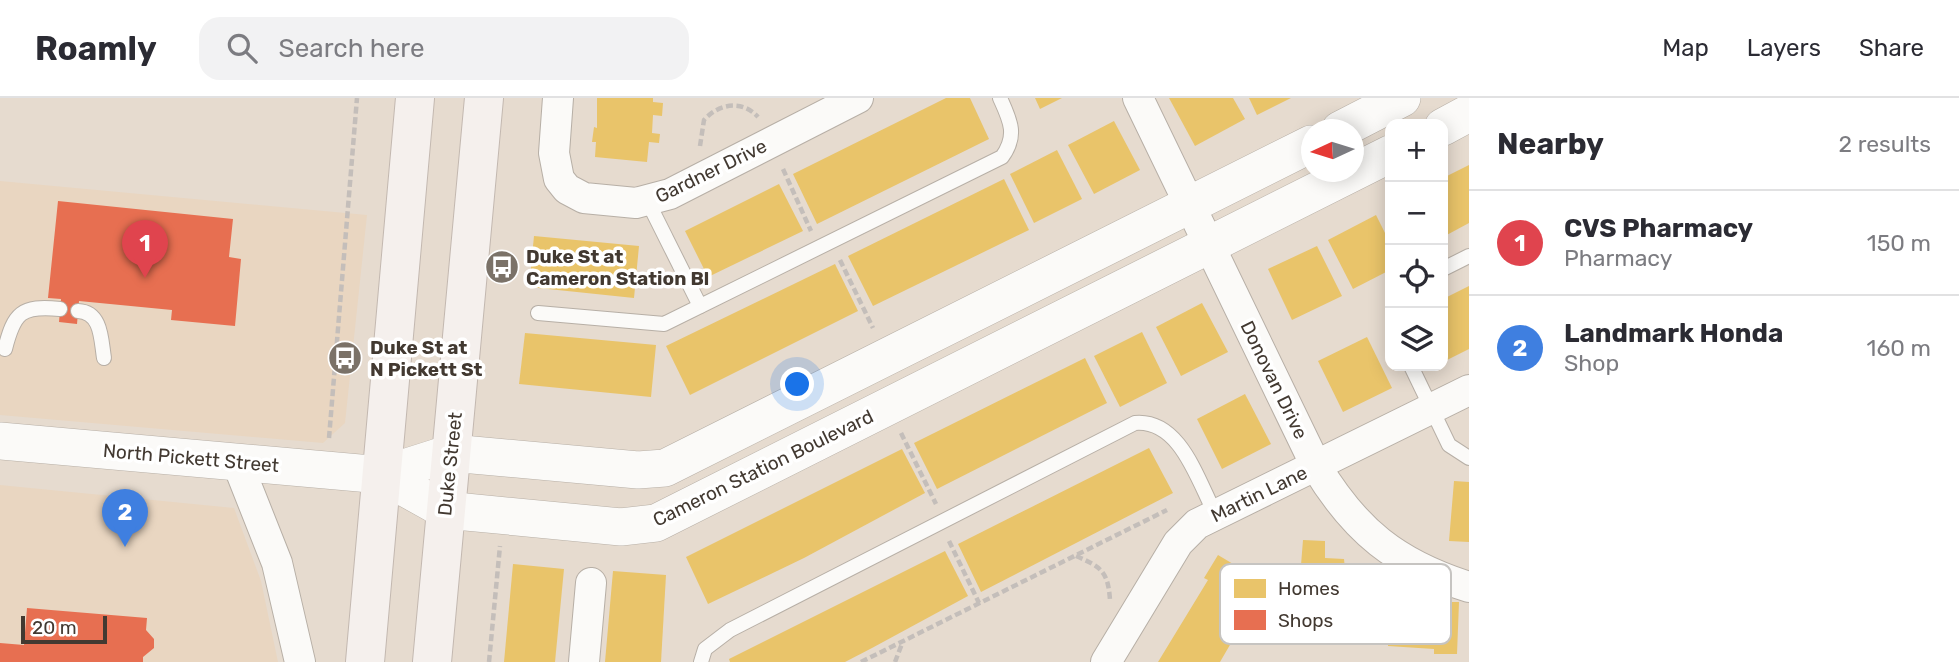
<!DOCTYPE html>
<html lang="en">
<head>
<meta charset="utf-8">
<style>
	:root { --surface:#fff; --page:#f2f2f3; --text:#2b2b33; --muted:#7c7c81; --line:#e1e1e2; --accent:#ea580c }
	body { margin:0; font-family:Rubik,sans-serif; background:var(--page); color:var(--text) }
	.controls { position:absolute; right:21px; top:21px; display:grid; overflow:hidden; border-radius:14px; box-shadow:0 4px 18px #0003 }
	.controls button { width:63px; height:63px; display:grid; place-items:center; padding:0; border:0; border-bottom:2px solid var(--line); background:var(--surface); color:var(--text); font:35px sans-serif }
	.compass { position:absolute; left:1301px; top:21px; width:63px; height:63px; border-radius:50%; background:var(--surface); box-shadow:0 4px 18px #0003; rotate:266deg }
	.scale { position:absolute; left:21px; bottom:18px; width:86px; box-sizing:border-box; padding-left:7px; border:4px solid #423931; border-top:0; font-size:19px; line-height:24px; white-space:nowrap; color:#423931; -webkit-text-stroke:5px #fff; paint-order:stroke }
	.you { position:absolute; left:798px; top:287px; width:24px; height:24px; margin:-18px; border:5px solid #fff; border-radius:50%; background:#1a73e8; box-shadow:0 0 0 10px #1a73e833 }
	.badge { display:grid; place-items:center; width:46px; height:46px; border-radius:50%; background:var(--accent); color:#fff; font-size:23px; font-weight:700 }
	.pin { position:absolute; translate:-50% -58px; filter:drop-shadow(0 2px 4px #0008) }
	.pin::after { content:''; position:absolute; top:37px; width:24px; height:21px; background:inherit; clip-path:polygon(0 0,100% 0,50% 100%) }
	.list { margin:0; padding:0; list-style:none }
	h2 { display:flex; justify-content:space-between; align-items:center; height:91px; margin:0; padding:0 28px; font-size:30px }
	h2 small { font-size:23px; font-weight:400; color:var(--muted) }
	.list li { display:grid; grid-template-columns:46px 1fr auto; gap:21px; align-items:center; box-sizing:border-box; height:105px; padding:0 28px; border-top:2px solid var(--line) }
	.list b { display:block; font-size:26px; white-space:nowrap }
	.list p { margin:0; font-size:23px; white-space:nowrap; color:var(--muted) }
	.list em { font-size:23px; font-style:normal; color:var(--muted) }
	.icon { flex:none; width:38px; height:38px; fill:none; stroke:currentColor; stroke-width:2; stroke-linecap:round; stroke-linejoin:round }
	.map { position:relative; flex:none; width:1469px; height:564px; overflow:hidden }
	header { display:flex; align-items:center; gap:42px; box-sizing:border-box; height:98px; padding:0 35px; background:var(--surface); border-bottom:2px solid var(--line) }
	header strong { font-size:33px }
	nav { display:flex; gap:38px; margin-inline-start:auto; font-size:24px }
	.search { width:490px; height:63px; background:var(--page); display:flex; align-items:center; gap:18px; box-sizing:border-box; padding:0 24px; border-radius:21px; color:var(--muted); font-size:26px }
	main { display:flex }
	aside { flex:1; background:var(--surface) }
	.map>svg:first-child { display:block }
	.built { fill:#e9d6c1 }
	.homes { fill:#e9c46a }
	.shops { fill:#e76f51 }
	.lines { fill:none; stroke-linecap:round; stroke-linejoin:round }
	.service-casing { stroke:#b7afa6; stroke-width:16 }
	.minor-casing { stroke:#b7afa6; stroke-width:32 }
	.tertiary-casing { stroke:#b7afa6; stroke-width:38 }
	.primary-casing { stroke:#c3b8b0; stroke-width:40 }
	.path { stroke:#c4beba; stroke-width:4.5; stroke-dasharray:7 3.5; stroke-linecap:butt }
	.service { stroke:#fbfaf8; stroke-width:14 }
	.minor { stroke:#fbfaf8; stroke-width:30 }
	.tertiary { stroke:#fbfaf8; stroke-width:37 }
	.primary { stroke:#f5f0ed; stroke-width:38 }
	.labels { text-anchor:middle; dominant-baseline:central; stroke-width:7; stroke-linejoin:round; paint-order:stroke }
	.street-label { font-size:19px; fill:#423931; stroke:#fff }
	.poi-label { font-size:19px; font-weight:bold; fill:#423931; stroke:#fff; text-anchor:start }
	.key { fill:#fff; stroke:#c6c4c1; stroke-width:2 }
	.key-label { font-size:19px; fill:#423931 }
</style>
</head>
<body>
<header>
<strong>Roamly</strong>
<div class="search"><svg class="icon" aria-label="search" viewBox="0 0 24 24"><circle cx="10" cy="10" r="6"/><path d="M15 15l6 6"/></svg>Search here</div>
<nav><a>Map</a><a>Layers</a><a>Share</a></nav>
</header>
<main>
<div class="map">
<svg width="1469" height="564" viewBox="0 0 1469 564">
	<rect width="100%" height="100%" fill="#e6dbcf"/>
	<g class="built">
		<path d="M 0,83 L 367,117 L 345,325 L 323,345 L 0,317 Z"/>
		<path d="M 0,387 L 234,410 L 261,483 L 278,564 L 0,564 Z"/>
	</g>
	<g class="homes">
		<path d="M 597,0 L 653,0 L 653,4 L 663,5 L 662,18 L 653,17 L 652,35 L 660,36 L 659,45 L 649,44 L 647,64 L 595,59 L 596,44 L 592,44 L 594,29 L 597,30 Z"/>
		<path d="M 946,0 L 970,0 L 989,41 L 817,126 L 793,76 Z"/>
		<path d="M 1035,0 L 1062,0 L 1040,11 Z"/>
		<path d="M 1169,0 L 1233,0 L 1245,21 L 1195,48 Z"/>
		<path d="M 1249,0 L 1291,0 L 1257,17 Z"/>
		<path d="M 1114,23 L 1140,72 L 1094,96 L 1068,47 Z"/>
		<path d="M 1057,52 L 1082,101 L 1034,125 L 1010,76 Z"/>
		<path d="M 1469,67 L 1469,125 L 1443,139 L 1443,80 Z"/>
		<path d="M 1004,81 L 1029,132 L 873,208 L 848,158 Z"/>
		<path d="M 779,86 L 803,133 L 708,179 L 685,133 Z"/>
		<path d="M 1376,117 L 1390,145 L 1390,172 L 1353,191 L 1328,142 Z"/>
		<path d="M 534,138 L 639,148 L 634,200 L 529,189 Z"/>
		<path d="M 1317,148 L 1342,198 L 1292,222 L 1268,171 Z"/>
		<path d="M 835,166 L 858,213 L 690,297 L 666,248 Z"/>
		<path d="M 1469,188 L 1469,251 L 1443,264 L 1443,201 Z"/>
		<path d="M 1202,205 L 1228,254 L 1181,278 L 1156,229 Z"/>
		<path d="M 1142,234 L 1167,285 L 1120,309 L 1094,258 Z"/>
		<path d="M 525,235 L 656,247 L 651,299 L 519,286 Z"/>
		<path d="M 1367,239 L 1392,290 L 1343,314 L 1318,263 Z"/>
		<path d="M 1085,260 L 1107,305 L 937,391 L 914,345 Z"/>
		<path d="M 1245,296 L 1271,346 L 1222,371 L 1197,321 Z"/>
		<path d="M 1149,350 L 1173,395 L 981,494 L 958,446 Z"/>
		<path d="M 902,351 L 925,395 L 804,460 L 708,506 L 686,459 Z"/>
		<path d="M 1454,383 L 1469,384 L 1469,444 L 1449,443 Z"/>
		<path d="M 1303,442 L 1325,443 L 1325,460 L 1344,461 L 1345,471 L 1369,473 L 1368,485 L 1392,487 L 1391,497 L 1436,498 L 1436,504 L 1459,504 L 1457,556 L 1434,556 L 1434,551 L 1388,548 L 1388,538 L 1365,536 L 1366,525 L 1341,523 L 1342,512 L 1322,511 L 1323,493 L 1299,492 Z"/>
		<path d="M 945,453 L 968,498 L 872,550 L 845,564 L 730,564 L 729,561 Z"/>
		<path d="M 1218,457 L 1265,485 L 1252,509 L 1220,564 L 1158,564 L 1208,482 L 1204,480 Z"/>
		<path d="M 513,466 L 564,471 L 555,564 L 504,564 Z"/>
		<path d="M 613,473 L 666,477 L 661,564 L 605,564 Z"/>
	</g>
	<g class="shops">
		<path d="M 58,103 L 233,121 L 229,159 L 241,161 L 235,228 L 171,222 L 172,212 L 79,203 L 77,226 L 59,224 L 61,201 L 48,200 Z"/>
		<path d="M 27,510 L 147,520 L 146,532 L 154,541 L 154,550 L 143,559 L 143,564 L 0,564 L 0,545 L 24,547 Z"/>
	</g>
	<g class="lines">
		<g class="service-casing">
			<g id="service">
				<path d="M 648,104 L 700,208"/>
				<path d="M 1443,171 L 1469,158"/>
				<path d="M 78,213 C 102,214 101,242 104,260"/>
				<path d="M 538,215 L 664,226 L 1002,59 C 1018,37 1010,22 1000,0"/>
				<path d="M 5,251 C 14,215 21,207 60,211"/>
				<path d="M 1411,268 L 1449,347 L 1469,360"/>
				<path d="M 701,564 L 705,551 L 730,532 L 1135,325 C 1181,321 1198,384 1216,417"/>
			</g>
		</g>
		<g class="minor-casing">
			<g id="minor">
				<path d="M 558,0 L 554,55 L 559,81 L 567,91 L 584,100 L 636,105 L 670,96 L 858,0"/>
				<path d="M 1138,0 L 1316,368 C 1355,433 1396,466 1469,489"/>
				<path d="M 237,364 L 277,465 L 300,564"/>
				<path d="M 584,564 L 591,485"/>
				<path d="M 1106,564 L 1178,445 L 1197,426 L 1469,292"/>
			</g>
		</g>
		<g class="tertiary-casing">
			<g id="tertiary">
				<path d="M 1443,29 L 1469,15"/>
				<path d="M 1340,32 L 1402,0"/>
				<path d="M 0,343 L 382,377 L 451,355 L 638,372 L 665,370 L 1311,46"/>
				<path d="M 382,377 L 445,412 L 621,429 L 656,425 L 1390,56"/>
			</g>
		</g>
		<g class="primary-casing">
			<g id="primary">
				<path d="M 365,564 L 415,0"/>
				<path d="M 432,564 L 484,0"/>
			</g>
		</g>
		<g class="path">
			<path d="M 700,48 L 704,22 C 718,6 742,1 758,19"/>
			<path d="M 783,71 L 811,133"/>
			<path d="M 840,162 L 873,230"/>
			<path d="M 901,335 L 936,406"/>
			<path d="M 329,340 L 357,0"/>
			<path d="M 949,443 L 979,505"/>
			<path d="M 1076,458 C 1101,469 1108,473 1110,502"/>
			<path d="M 489,564 L 500,448"/>
			<path d="M 861,564 L 1167,412"/>
			<path d="M 895,564 L 903,543"/>
		</g>
		<use href="#service" class="service"/>
		<use href="#minor" class="minor"/>
		<use href="#tertiary" class="tertiary"/>
		<use href="#primary" class="primary"/>
	</g>
	<defs>
		<g id="bus-disc" transform="scale(1.75)"><circle r="9.5" fill="#7b7268" stroke="#fff"/><path d="M-5-6H5V4H4V6H2V4H-2V6H-4V4H-5ZM-3.5-4V0h7V-4ZM-3.5 1.2v1.5H-2V1.2ZM2 1.2v1.5H3.5V1.2Z" fill="#fff"/></g>
	</defs>
	<g fill-rule="evenodd">
		<use href="#bus-disc" x="502" y="169"/>
		<use href="#bus-disc" x="345" y="260"/>
	</g>
	<g class="labels">
		<g class="street-label">
			<text transform="translate(711 73) rotate(-26)">Gardner Drive</text>
			<text transform="translate(1274 282) rotate(64)">Donovan Drive</text>
			<text transform="translate(191 360) rotate(5)">North Pickett Street</text>
			<text transform="translate(450 366) rotate(-84)">Duke Street</text>
			<text transform="translate(763 370) rotate(-26)">Cameron Station Boulevard</text>
			<text transform="translate(1259 396) rotate(-26)">Martin Lane</text>
		</g>
		<g class="poi-label">
			<text x="526" y="158">Duke St at<tspan x="526" dy="22">Cameron Station Bl</tspan></text>
			<text x="370" y="249">Duke St at<tspan x="370" dy="22">N Pickett St</tspan></text>
		</g>
	</g>
	<rect x="1220" y="466" width="231" height="80" rx="10" class="key"/>
	<rect x="1234" y="481" width="32" height="19" fill="#e9c46a"/>
	<rect x="1234" y="512" width="32" height="20" fill="#e76f51"/>
	<g class="key-label">
		<text x="1278" y="497">Homes</text>
		<text x="1278" y="529">Shops</text>
	</g>
</svg>
<div class="controls">
<button>+</button>
<button>−</button>
<button><svg class="icon" aria-label="locate" viewBox="0 0 24 24"><circle cx="12" cy="12" r="6"/><path d="M12 2v4M12 18v4M2 12h4M18 12h4"/></svg></button>
<button><svg class="icon" aria-label="layers" viewBox="0 0 24 24"><path d="M12 4l9 5-9 5-9-5zM3 14l9 5 9-5"/></svg></button>
</div>
<svg class="compass" viewBox="-18 -18 36 36"><path d="M0-13l5 13h-10z" fill="#e53935"/><path d="M0 13l5-13h-10z" fill="#7c7c81"/></svg>
<div class="scale">20 m</div>
<div class="you"></div>
<div class="pin badge" style="left:145px;top:180px;background:#e0444e">1</div>
<div class="pin badge" style="left:125px;top:449px;background:#3f7fe0">2</div>
</div>
<aside>
<h2>Nearby<small>2 results</small></h2>
<ul class="list">
<li><span class="badge" style="background:#e0444e">1</span><div><b>CVS Pharmacy</b><p>Pharmacy</p></div><em>150 m</em></li>
<li><span class="badge" style="background:#3f7fe0">2</span><div><b>Landmark Honda</b><p>Shop</p></div><em>160 m</em></li>
</ul>
</aside>
</main>
</body>
</html>
